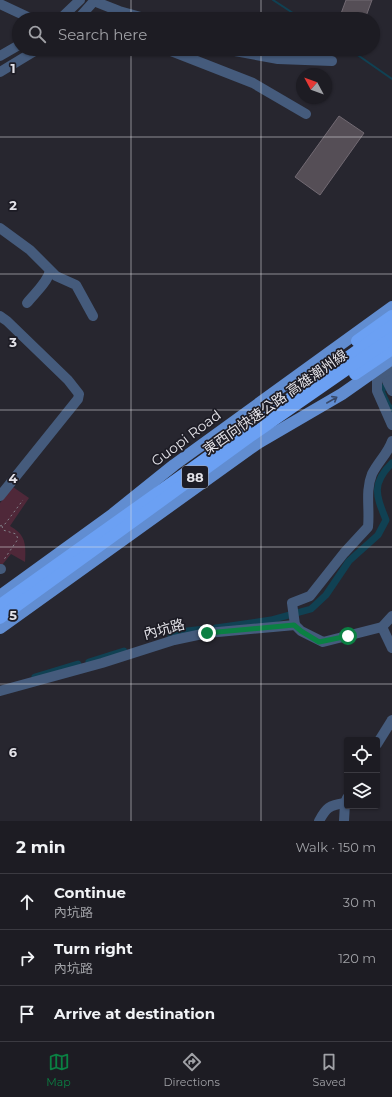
<!DOCTYPE html>
<html lang="en">
<head>
<meta charset="utf-8">
<style>
	:root { --surface:#1d1c23; --page:#2a2930; --text:#f1f3f6; --muted:#a0a1a6; --line:#3b3a41; --accent:#0b8043 }
	body { margin:0; font-family:Montserrat,"Noto Sans TC",sans-serif; background:var(--page); color:var(--text) }
	.controls { position:absolute; right:12px; bottom:12px; display:grid; overflow:hidden; border-radius:4px; box-shadow:0 1px 3px #0004 }
	.controls button { width:36px; height:36px; display:grid; place-items:center; padding:0; border:0; border-bottom:1px solid var(--line); background:var(--surface); color:var(--text); font:20px sans-serif }
	.compass { position:absolute; left:296px; top:68px; width:36px; height:36px; border-radius:50%; background:var(--surface); box-shadow:0 1px 3px #0004; rotate:311deg }
	.stop { position:absolute; width:12px; height:12px; margin:-9px; border:3px solid #0b8043; border-radius:50%; background:#fff }
	.stop.end { background:#0b8043; border-color:#fff; box-shadow:0 1px 4px #0008 }
	.list { margin:0; padding:0; list-style:none }
	h2 { display:flex; justify-content:space-between; align-items:center; height:52px; margin:0; padding:0 16px; font-size:17px }
	h2 small { font-size:13px; font-weight:400; color:var(--muted) }
	.list li { display:grid; grid-template-columns:26px 1fr auto; gap:12px; align-items:center; box-sizing:border-box; height:56px; padding:0 16px; border-top:1px solid var(--line) }
	.list b { display:block; font-size:15px; white-space:nowrap }
	.list p { margin:0; font-size:13px; white-space:nowrap; color:var(--muted) }
	.list em { font-size:13px; font-style:normal; color:var(--muted) }
	.icon { flex:none; width:22px; height:22px; fill:none; stroke:currentColor; stroke-width:2; stroke-linecap:round; stroke-linejoin:round }
	.map { position:relative; flex:none; width:392px; height:821px; overflow:hidden }
	.search { position:absolute; background:var(--surface); box-shadow:0 1px 3px #0004; left:12px; right:12px; top:12px; height:44px; display:flex; align-items:center; gap:10px; box-sizing:border-box; padding:0 14px; border-radius:22px; color:var(--muted); font-size:15px }
	.sheet { height:220px; background:var(--surface) }
	nav { display:flex; justify-content:space-around; align-items:center; box-sizing:border-box; height:56px; border-top:1px solid var(--line); background:var(--surface); font-size:11px; color:var(--muted) }
	nav a { display:grid; justify-items:center; gap:2px }
	nav .on { color:var(--accent) }
	.map>svg:first-child { display:block }
	.green { fill:#4f2839 }
	.lines { fill:none; stroke-linecap:round; stroke-linejoin:round }
	.stream { stroke:#104153; stroke-width:2 }
	.canal { stroke:#104153; stroke-width:7 }
	.building { fill:#554e56; stroke:#726a73 }
	.path { stroke:#83828a; stroke-width:1; stroke-dasharray:2 3; stroke-linecap:butt }
	.minor { stroke:#455b7c; stroke-width:10 }
	.major { stroke:#618dd1; stroke-width:12 }
	.highway { stroke:#6ba0f3; stroke-width:12 }
	.oneway { stroke:#38496a }
	.route { stroke:#0b8043; stroke-width:5 }
	.grid { fill:none; stroke:#e3e2e8; stroke-width:1; stroke-opacity:0.55 }
	.labels { text-anchor:middle; dominant-baseline:central; stroke-width:3.5; stroke-linejoin:round; paint-order:stroke }
	.shield { fill:#1d1c25; stroke:#a8a7ae; stroke-width:1 }
	.shield-label { font-size:13px; font-weight:bold; fill:#e3e2e8 }
	.street-label { font-size:14px; fill:#e3e2e8; stroke:#1d1c25 }
	.grid-label { font-size:13px; text-anchor:middle; font-weight:bold; fill:#e3e2e8; stroke:#1d1c25; stroke-width:3.5; stroke-linejoin:round; paint-order:stroke }
</style>
</head>
<body>
<div class="map">
<svg width="392" height="821" viewBox="0 0 392 821">
	<rect width="100%" height="100%" fill="#27262f"/>
	<path class="green" d="M 13,487 L 29,498 L 10,526 C 26,535 26,544 25,562 L 11,554 L 2,565 L 0,564 L 0,503 Z"/>
	<g class="lines">
		<g class="stream">
			<path d="M 273,0 L 302,19"/>
			<path d="M 349,49 L 392,79"/>
		</g>
		<g class="canal">
			<path d="M 384,387 L 381,391 L 388,406 L 392,410"/>
			<path d="M 216,628 L 271,620 L 311,609 L 326,595 L 349,561 L 378,535 L 386,520 C 376,495 371,484 392,463"/>
			<path d="M 171,636 L 187,631 L 205,629"/>
			<path d="M 89,662 L 124,651"/>
			<path d="M 35,677 L 78,664"/>
		</g>
	</g>
	<g class="building">
		<path d="M 346,0 L 372,0 L 365,19 L 339,19 Z"/>
		<path d="M 339,116 L 364,133 L 320,195 L 295,177 Z"/>
	</g>
	<g class="lines">
		<g class="path">
			<path d="M 0,526 L 5,524 L 23,500"/>
			<path d="M 2,526 L 3,530 L 16,534 L 18,539 L 3,561"/>
		</g>
		<g class="minor">
			<path d="M 94,1 L 119,11 L 148,19"/>
			<path d="M 0,4 L 32,19"/>
			<path d="M 60,19 L 80,0"/>
			<path d="M 78,19 L 95,0"/>
			<path d="M 166,49 L 253,83 L 306,114"/>
			<path d="M 224,49 L 278,59 L 332,61"/>
			<path d="M 0,56 L 19,45"/>
			<path d="M 0,72 L 38,49"/>
			<path d="M 0,228 L 30,250 L 56,276 L 76,285 L 93,316"/>
			<path d="M 27,303 C 35,293 47,283 50,271"/>
			<path d="M 0,316 L 7,321 L 68,380 L 79,394 L 78,399 L 0,496"/>
			<path d="M 387,366 L 387,381 L 392,391"/>
			<path d="M 387,371 L 377,377 L 377,391 L 392,425"/>
			<path d="M 0,569 L 1,569"/>
			<path d="M 295,625 L 292,603 L 310,596 L 344,553 L 368,527 C 370,509 365,491 372,474 C 378,462 388,453 392,441"/>
			<path d="M 382,627 L 392,648"/>
			<path d="M 0,691 L 102,663 L 174,640 L 207,633 L 295,625 L 301,631 L 323,642 L 382,627 L 392,616"/>
			<path d="M 377,744 L 392,720"/>
			<path d="M 319,821 C 326,808 329,805 345,803"/>
			<path d="M 344,821 L 345,803 L 347,798"/>
		</g>
		<g class="major">
			<path d="M 0,596 L 113,514 L 174,465 L 392,307"/>
			<path d="M 0,628 L 258,443 L 342,394 L 392,359"/>
		</g>
		<g class="highway">
			<path d="M 357,341 L 392,316"/>
			<path d="M 355,374 L 392,349"/>
			<path d="M 264,417 L 392,326"/>
			<path d="M 233,431 L 270,404"/>
			<path d="M 0,605 L 246,430"/>
			<path d="M 0,618 L 252,435 L 392,338"/>
		</g>
	</g>
	<defs><path id="oneway-shaft" d="M-6 0H5M1.5-3L5.5 0L1.5 3" fill="none" stroke-width="1.6" stroke-linecap="round" stroke-linejoin="round"/></defs>
	<use class="oneway" href="#oneway-shaft" transform="translate(332 400) rotate(-30)"/>
	<g class="lines">
		<path class="route" d="M 207,633 L 294,625 L 301,631 L 319,642 L 348,636"/>
	</g>
	<path class="grid" d="M 131,0 L 131,19M 261,0 L 261,19M 131,49 L 131,821M 261,49 L 261,821M 0,137 L 392,137M 0,274 L 392,274M 0,410 L 392,410M 0,547 L 392,547M 0,684 L 392,684"/>
	<g class="labels">
		<rect class="shield" x="182" y="466" width="26" height="22" rx="3"/>
		<g class="shield-label">
			<text x="195" y="477">88</text>
		</g>
		<g class="street-label">
			<text transform="translate(275 402) rotate(-35)">東西向快速公路 高雄潮州線</text>
			<text transform="translate(186 438) rotate(-37)">Guopi Road</text>
			<text transform="translate(164 629) rotate(-15)">內坑路</text>
		</g>
	</g>
	<g class="grid-label">
		<text x="13" y="73">1</text>
		<text x="13" y="210">2</text>
		<text x="13" y="347">3</text>
		<text x="13" y="483">4</text>
		<text x="13" y="620">5</text>
		<text x="13" y="757">6</text>
	</g>
</svg>
<div class="controls">
<button><svg class="icon" aria-label="locate" viewBox="0 0 24 24"><circle cx="12" cy="12" r="6"/><path d="M12 2v4M12 18v4M2 12h4M18 12h4"/></svg></button>
<button><svg class="icon" aria-label="layers" viewBox="0 0 24 24"><path d="M12 4l9 5-9 5-9-5zM3 14l9 5 9-5"/></svg></button>
</div>
<svg class="compass" viewBox="-18 -18 36 36"><path d="M0-13l5 13h-10z" fill="#e53935"/><path d="M0 13l5-13h-10z" fill="#a0a1a6"/></svg>
<div class="stop" style="left:348px;top:636px"></div>
<div class="stop end" style="left:207px;top:633px"></div>
<div class="search"><svg class="icon" aria-label="search" viewBox="0 0 24 24"><circle cx="10" cy="10" r="6"/><path d="M15 15l6 6"/></svg>Search here</div>
</div>
<section class="sheet">
<h2>2 min<small>Walk · 150 m</small></h2>
<ul class="list">
<li><svg class="icon" aria-label="ahead" viewBox="0 0 24 24"><path d="M12 20V5M6 11l6-6 6 6"/></svg><div><b>Continue</b><p>內坑路</p></div><em>30 m</em></li>
<li><svg class="icon" aria-label="right" viewBox="0 0 24 24"><path d="M7 20v-9h11M14 6l5 5-5 5"/></svg><div><b>Turn right</b><p>內坑路</p></div><em>120 m</em></li>
<li><svg class="icon" aria-label="arrive" viewBox="0 0 24 24"><path d="M6 21V4h12l-3 4 3 4H6"/></svg><div><b>Arrive at destination</b></div></li>
</ul>
</section>
<nav>
<a class="on"><svg class="icon" aria-label="map" viewBox="0 0 24 24"><path d="M3 6l6-2 6 2 6-2v14l-6 2-6-2-6 2zM9 4v14M15 6v14"/></svg>Map</a>
<a><svg class="icon" aria-label="directions" viewBox="0 0 24 24"><path d="M12 3l9 9-9 9-9-9zM9 14v-3h6M13 9l2 2-2 2"/></svg>Directions</a>
<a><svg class="icon" aria-label="saved" viewBox="0 0 24 24"><path d="M7 4h10v16l-5-4-5 4z"/></svg>Saved</a>
</nav>
</body>
</html>
